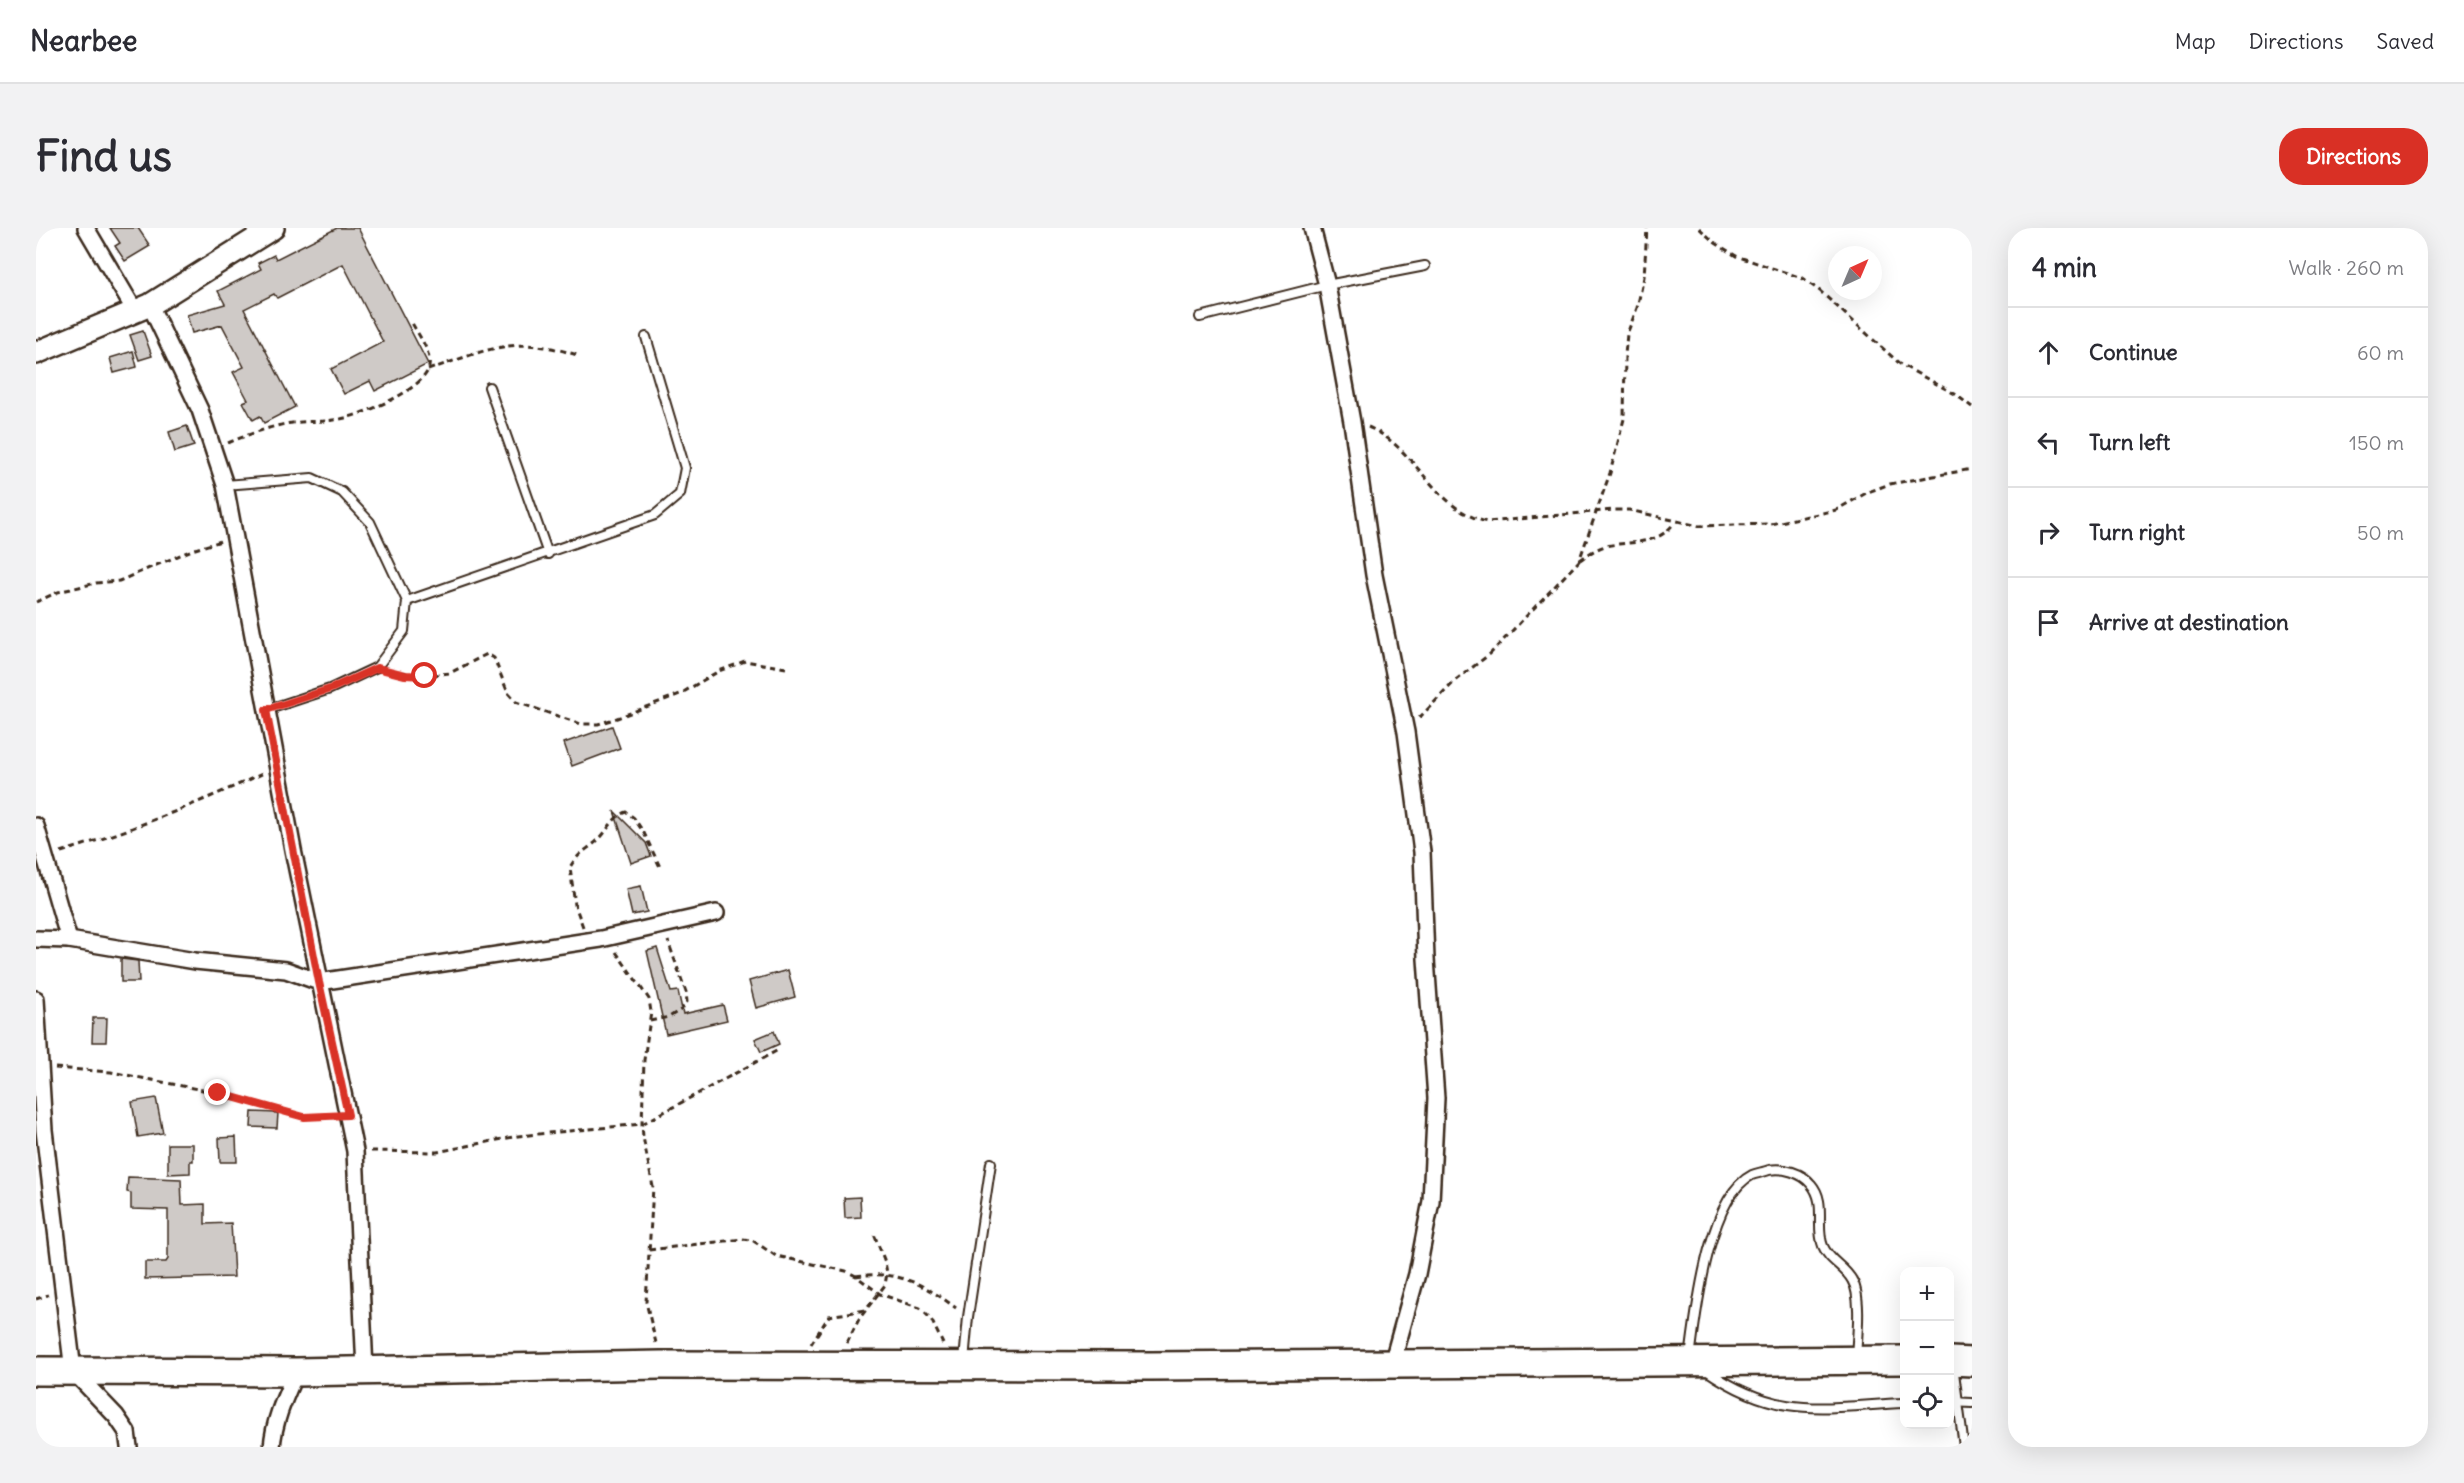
<!DOCTYPE html>
<html lang="en">
<head>
<meta charset="utf-8">
<style>
	:root { --surface:#fff; --page:#f2f2f3; --text:#2b2b33; --muted:#7c7c81; --line:#e1e1e2; --accent:#d93025 }
	body { margin:0; font-family:Delius,sans-serif; background:var(--page); color:var(--text) }
	.controls { position:absolute; right:18px; bottom:18px; display:grid; overflow:hidden; border-radius:12px; box-shadow:0 6px 24px #0002 }
	.controls button { width:54px; height:54px; display:grid; place-items:center; padding:0; border:0; border-bottom:2px solid var(--line); background:var(--surface); color:var(--text); font:30px sans-serif }
	.compass { position:absolute; left:1792px; top:18px; width:54px; height:54px; border-radius:50%; background:var(--surface); box-shadow:0 6px 24px #0002; rotate:44deg }
	.stop { position:absolute; width:18px; height:18px; margin:-14px; border:4px solid #d93025; border-radius:50%; background:#fff }
	.stop.end { background:#d93025; border-color:#fff; box-shadow:0 2px 6px #0008 }
	.list { margin:0; padding:0; list-style:none }
	h2 { display:flex; justify-content:space-between; align-items:center; height:78px; margin:0; padding:0 24px; font-size:26px }
	h2 small { font-size:20px; font-weight:400; color:var(--muted) }
	.list li { display:grid; grid-template-columns:39px 1fr auto; gap:18px; align-items:center; box-sizing:border-box; height:90px; padding:0 24px; border-top:2px solid var(--line) }
	.list b { display:block; font-size:22px; white-space:nowrap }
	.list em { font-size:20px; font-style:normal; color:var(--muted) }
	.icon { flex:none; width:33px; height:33px; fill:none; stroke:currentColor; stroke-width:2; stroke-linecap:round; stroke-linejoin:round }
	.map { position:relative; flex:none; width:1936px; height:1219px; overflow:hidden; border-radius:24px }
	header { display:flex; align-items:center; gap:36px; box-sizing:border-box; height:84px; padding:0 30px; background:var(--surface); border-bottom:2px solid var(--line) }
	header strong { font-size:28px }
	nav { display:flex; gap:33px; margin-inline-start:auto; font-size:21px }
	.intro { display:flex; align-items:center; justify-content:space-between; box-sizing:border-box; height:144px; padding:0 36px }
	h1 { margin:0; font-size:42px }
	.button { padding:15px 27px; border-radius:24px; background:var(--accent); color:#fff; font-size:21px; font-weight:700 }
	main { display:flex; gap:36px; padding:0 36px }
	aside { flex:1; background:var(--surface); border-radius:24px; box-shadow:0 6px 24px #0002 }
	.map>svg:first-child { display:block }
	.building { fill:#cfcac7; stroke:#3b2a1e; stroke-width:1.5 }
	.lines { fill:none; stroke-linecap:round; stroke-linejoin:round }
	.lane-casing { stroke:#3b2a1e; stroke-width:12 }
	.street-casing { stroke:#3b2a1e; stroke-width:20 }
	.secondary-casing { stroke:#3b2a1e; stroke-width:26 }
	.highway-casing { stroke:#3b2a1e; stroke-width:32 }
	.path { stroke:#3b2a1e; stroke-width:3; stroke-dasharray:6 4.5; stroke-linecap:butt }
	.lane { stroke:#fff; stroke-width:8 }
	.street { stroke:#fff; stroke-width:15 }
	.secondary { stroke:#fff; stroke-width:21 }
	.highway { stroke:#fff; stroke-width:27 }
	.route { stroke:#d93025; stroke-width:8 }
</style>
</head>
<body>
<header>
<strong>Nearbee</strong>
<nav><a>Map</a><a>Directions</a><a>Saved</a></nav>
</header>
<div class="intro"><h1>Find us</h1><a class="button">Directions</a></div>
<main>
<div class="map">
<svg width="1936" height="1219" viewBox="0 0 1936 1219">
	<rect width="100%" height="100%" fill="#fff"/>
	<filter id="ink" filterUnits="userSpaceOnUse"><feTurbulence type="fractalNoise" baseFrequency=".0167" numOctaves="2"/><feDisplacementMap in="SourceGraphic" scale="12" xChannelSelector="R" yChannelSelector="G"/><feConvolveMatrix kernelMatrix="1 2 1 2 8 2 1 2 1" color-interpolation-filters="sRGB"/></filter>
	<g filter="url(#ink)">
		<g class="building">
			<path d="M 74,0 L 102,0 L 114,18 L 89,33 L 79,18 L 84,15 Z"/>
			<path d="M 301,0 L 322,0 L 392,136 L 339,163 L 334,153 L 308,166 L 295,141 L 347,114 L 307,36 L 241,70 L 238,66 L 208,81 L 259,179 L 228,195 L 224,188 L 217,192 L 207,174 L 212,172 L 197,144 L 208,139 L 186,97 L 156,105 L 151,87 L 189,76 L 182,63 L 225,41 L 222,35 L 238,27 L 240,31 Z"/>
			<path d="M 107,103 L 116,128 L 103,132 L 94,107 Z"/>
			<path d="M 97,123 L 101,139 L 78,145 L 74,130 Z"/>
			<path d="M 151,198 L 158,218 L 139,224 L 133,204 Z"/>
			<path d="M 576,498 L 584,520 L 536,538 L 528,515 Z"/>
			<path d="M 578,583 L 610,615 L 615,628 L 595,635 Z"/>
			<path d="M 605,658 L 611,684 L 596,687 L 590,661 Z"/>
			<path d="M 621,720 L 635,764 L 642,763 L 647,786 L 687,777 L 691,792 L 630,806 L 611,723 Z"/>
			<path d="M 85,731 L 102,733 L 103,754 L 85,754 Z"/>
			<path d="M 752,742 L 759,769 L 720,780 L 713,753 Z"/>
			<path d="M 57,790 L 71,790 L 70,814 L 56,814 Z"/>
			<path d="M 738,803 L 743,816 L 725,824 L 719,811 Z"/>
			<path d="M 120,870 L 127,905 L 102,909 L 96,874 Z"/>
			<path d="M 216,884 L 242,885 L 241,900 L 215,899 Z"/>
			<path d="M 200,909 L 201,934 L 184,934 L 183,910 Z"/>
			<path d="M 132,916 L 157,916 L 157,933 L 154,933 L 154,945 L 132,946 Z"/>
			<path d="M 92,949 L 145,951 L 146,977 L 169,976 L 169,996 L 195,995 L 198,1049 L 109,1051 L 109,1034 L 130,1034 L 132,1031 L 132,982 L 95,981 L 95,965 L 91,964 Z"/>
			<path d="M 824,969 L 825,989 L 809,990 L 808,970 Z"/>
		</g>
		<g class="lines">
			<g class="lane-casing">
				<g id="lane">
					<path d="M 1164,89 L 1291,57 L 1389,38"/>
					<path d="M 453,159 L 512,326"/>
					<path d="M 189,257 L 276,250 L 306,264 L 334,294 L 371,373 L 368,403 L 341,439 L 294,461 L 230,482"/>
					<path d="M 371,373 L 619,287 L 644,266 L 649,240 L 610,109"/>
					<path d="M 1654,1130 C 1660,1085 1672,969 1716,947 C 1721,945 1728,944 1733,942 C 1747,939 1766,945 1775,956 C 1791,974 1779,998 1787,1018 C 1793,1033 1808,1038 1816,1052 C 1826,1068 1821,1110 1820,1129"/>
					<path d="M 928,1133 L 932,1089 L 955,935"/>
					<path d="M 1917,1137 L 1928,1219"/>
					<path d="M 1670,1142 C 1743,1192 1786,1179 1868,1175"/>
					<path d="M 1914,1174 L 1936,1175"/>
				</g>
			</g>
			<g class="street-casing">
				<g id="street">
					<path d="M 50,0 L 99,83"/>
					<path d="M 1276,0 L 1291,57 L 1316,194 L 1338,347 L 1370,504 L 1386,624 L 1390,731 L 1400,870 L 1395,973 L 1381,1046 L 1356,1136"/>
					<path d="M 114,77 L 164,182 L 189,257 L 257,622 L 319,923 L 329,1142"/>
					<path d="M 0,598 L 33,712"/>
					<path d="M 0,711 L 33,712 L 159,733 L 250,742 L 283,754 L 565,711 L 680,685"/>
					<path d="M 0,771 L 8,902 L 37,1143 L 80,1188 L 91,1204 L 93,1219"/>
					<path d="M 236,1219 C 238,1192 249,1169 260,1144"/>
				</g>
			</g>
			<g class="secondary-casing">
				<path id="secondary" d="M 0,125 L 114,77 L 237,0"/>
			</g>
			<g class="highway-casing">
				<g id="highway">
					<path d="M 1914,1133 L 1936,1134"/>
					<path d="M 0,1143 L 260,1144 L 625,1137 L 1114,1138 L 1868,1132"/>
				</g>
			</g>
			<g class="path">
				<path d="M 1663,0 L 1678,14 L 1700,28 L 1766,50 L 1784,63 L 1864,136 L 1919,166 L 1936,179"/>
				<path d="M 392,142 C 453,121 479,106 544,128"/>
				<path d="M 1332,199 C 1380,219 1397,281 1451,294 L 1578,282 L 1593,282 L 1663,298 L 1735,296 L 1800,282 L 1832,264 L 1854,256 L 1936,241"/>
				<path d="M 192,215 C 211,207 230,200 249,196 C 269,192 290,195 309,190 C 330,185 383,163 392,142 C 398,127 383,108 376,95"/>
				<path d="M 1544,332 C 1552,326 1560,321 1569,318 C 1594,313 1622,318 1638,295"/>
				<path d="M 0,374 L 22,364 L 60,355 L 83,353 L 156,322 L 185,313"/>
				<path d="M 355,443 L 389,448 L 414,445 L 451,426 L 458,430 L 472,465 L 480,474 L 545,496 L 562,496 L 581,490 L 644,466 L 683,443 L 709,433 L 750,440"/>
				<path d="M 1383,490 L 1421,451 L 1454,426 L 1543,333 L 1574,245 L 1588,191 L 1589,127 L 1591,106 L 1601,80 L 1608,49 L 1611,0"/>
				<path d="M 25,624 C 94,603 160,576 226,546"/>
				<path d="M 547,699 L 539,677 L 534,639 C 544,623 550,623 562,612 C 572,603 577,588 590,584 L 598,590 L 608,605 L 624,639"/>
				<path d="M 580,724 L 613,771 L 615,784 L 608,832 L 606,896 L 607,909 L 617,959 L 610,1074 L 620,1115"/>
				<path d="M 614,793 L 633,789 L 646,781 L 651,774 L 650,764 L 632,713"/>
				<path d="M 19,840 L 75,844 L 182,865 L 268,889 L 295,887"/>
				<path d="M 335,923 L 401,924 L 482,908 L 606,896 L 744,821"/>
				<path d="M 613,1022 L 706,1011 L 716,1012 L 740,1028 L 810,1043 L 820,1048 L 844,1066 L 884,1080 L 895,1091 L 907,1116"/>
				<path d="M 820,1048 C 862,1042 888,1056 920,1080"/>
				<path d="M 0,1071 L 12,1067"/>
				<path d="M 811,1115 L 823,1091 L 849,1057 L 851,1045 L 849,1034 L 838,1006"/>
				<path d="M 775,1116 L 793,1088 L 830,1082"/>
			</g>
			<use href="#lane" class="lane"/>
			<use href="#street" class="street"/>
			<use href="#secondary" class="secondary"/>
			<use href="#highway" class="highway"/>
		</g>
	</g>
	<g class="lines" filter="url(#ink)">
		<path class="route" d="M 182,865 L 268,889 L 312,887 L 283,754 L 230,482 L 294,461 L 341,440 L 369,447 L 389,448"/>
	</g>
</svg>
<div class="controls">
<button>+</button>
<button>−</button>
<button><svg class="icon" aria-label="locate" viewBox="0 0 24 24"><circle cx="12" cy="12" r="6"/><path d="M12 2v4M12 18v4M2 12h4M18 12h4"/></svg></button>
</div>
<svg class="compass" viewBox="-18 -18 36 36"><path d="M0-13l5 13h-10z" fill="#e53935"/><path d="M0 13l5-13h-10z" fill="#7c7c81"/></svg>
<div class="stop" style="left:389px;top:448px"></div>
<div class="stop end" style="left:182px;top:865px"></div>
</div>
<aside>
<h2>4 min<small>Walk · 260 m</small></h2>
<ul class="list">
<li><svg class="icon" aria-label="ahead" viewBox="0 0 24 24"><path d="M12 20V5M6 11l6-6 6 6"/></svg><div><b>Continue</b></div><em>60 m</em></li>
<li><svg class="icon" aria-label="left" viewBox="0 0 24 24"><path d="M17 20v-9H6M10 6l-5 5 5 5"/></svg><div><b>Turn left</b></div><em>150 m</em></li>
<li><svg class="icon" aria-label="right" viewBox="0 0 24 24"><path d="M7 20v-9h11M14 6l5 5-5 5"/></svg><div><b>Turn right</b></div><em>50 m</em></li>
<li><svg class="icon" aria-label="arrive" viewBox="0 0 24 24"><path d="M6 21V4h12l-3 4 3 4H6"/></svg><div><b>Arrive at destination</b></div></li>
</ul>
</aside>
</main>
</body>
</html>
